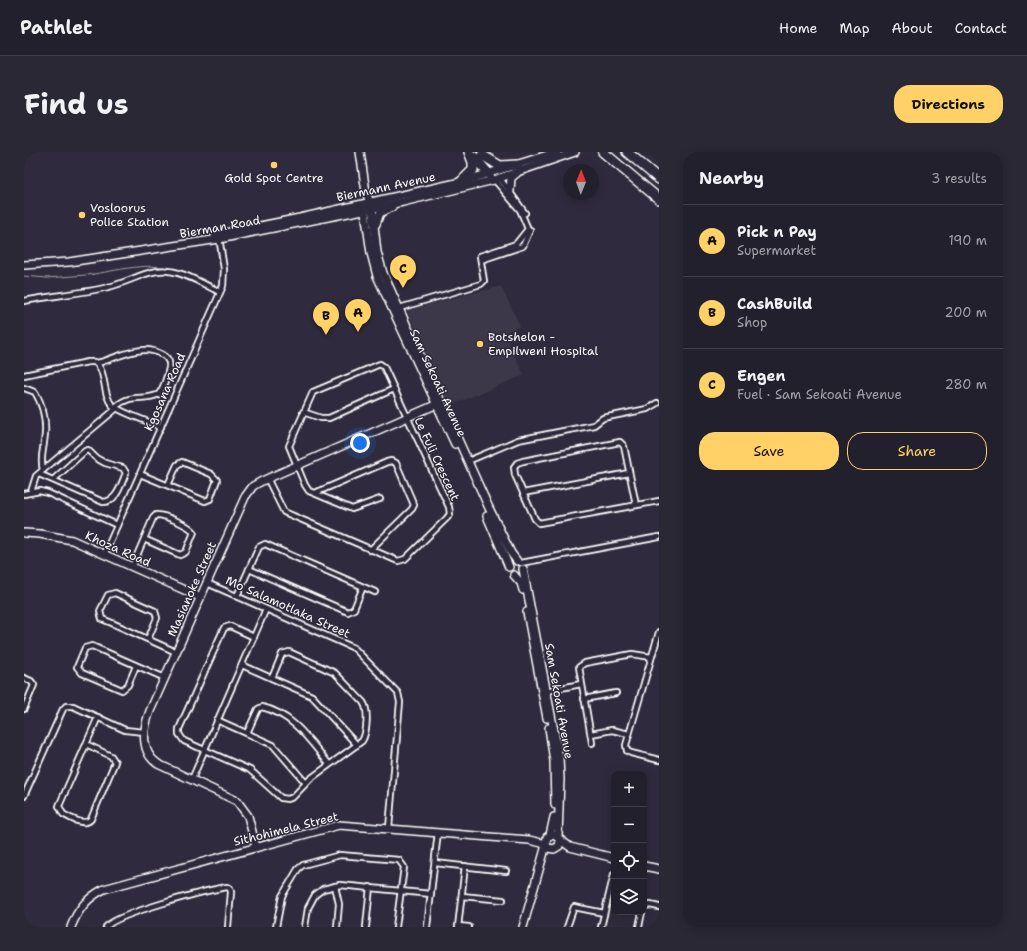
<!DOCTYPE html>
<html lang="en">
<head>
<meta charset="utf-8">
<style>
	:root { --surface:#23202e; --page:#2b2836; --text:#f1f3f6; --muted:#a3a3aa; --line:#403e4a; --accent:#ffd166 }
	body { margin:0; font-family:"Shantell Sans",sans-serif; background:var(--page); color:var(--text) }
	.controls { position:absolute; right:12px; bottom:12px; display:grid; overflow:hidden; border-radius:8px; box-shadow:0 2px 10px #0003 }
	.controls button { width:36px; height:36px; display:grid; place-items:center; padding:0; border:0; border-bottom:1px solid var(--line); background:var(--surface); color:var(--text); font:20px sans-serif }
	.compass { position:absolute; left:539px; top:12px; width:36px; height:36px; border-radius:50%; background:var(--surface); box-shadow:0 2px 10px #0003; rotate:1deg }
	.you { position:absolute; left:336px; top:291px; width:14px; height:14px; margin:-10px; border:3px solid #fff; border-radius:50%; background:#1a73e8; box-shadow:0 0 0 6px #1a73e833 }
	.badge { display:grid; place-items:center; width:26px; height:26px; border-radius:50%; background:var(--accent); color:#111; font-size:13px; font-weight:700 }
	.pin { position:absolute; translate:-50% -33px; filter:drop-shadow(0 1px 2px #0008) }
	.pin::after { content:''; position:absolute; top:21px; width:14px; height:12px; background:inherit; clip-path:polygon(0 0,100% 0,50% 100%) }
	.list { margin:0; padding:0; list-style:none }
	h2 { display:flex; justify-content:space-between; align-items:center; height:52px; margin:0; padding:0 16px; font-size:17px }
	h2 small { font-size:13px; font-weight:400; color:var(--muted) }
	.list li { display:grid; grid-template-columns:26px 1fr auto; gap:12px; align-items:center; box-sizing:border-box; height:72px; padding:0 16px; border-top:1px solid var(--line) }
	.list b { display:block; font-size:15px; white-space:nowrap }
	.list p { margin:0; font-size:13px; white-space:nowrap; color:var(--muted) }
	.list em { font-size:13px; font-style:normal; color:var(--muted) }
	.actions { display:flex; gap:8px; padding:12px 16px }
	.actions a { flex:1; padding:9px 0; border:1px solid var(--accent); border-radius:16px; text-align:center; font-size:14px; color:var(--accent) }
	.actions .main { background:var(--accent); color:#111 }
	.icon { flex:none; width:22px; height:22px; fill:none; stroke:currentColor; stroke-width:2; stroke-linecap:round; stroke-linejoin:round }
	.map { position:relative; flex:none; width:635px; height:775px; overflow:hidden; border-radius:16px }
	header { display:flex; align-items:center; gap:24px; box-sizing:border-box; height:56px; padding:0 20px; background:var(--surface); border-bottom:1px solid var(--line) }
	header strong { font-size:19px }
	nav { display:flex; gap:22px; margin-inline-start:auto; font-size:14px }
	.intro { display:flex; align-items:center; justify-content:space-between; box-sizing:border-box; height:96px; padding:0 24px }
	h1 { margin:0; font-size:28px }
	.button { padding:10px 18px; border-radius:16px; background:var(--accent); color:#111; font-size:14px; font-weight:700 }
	main { display:flex; gap:24px; padding:0 24px }
	aside { flex:1; background:var(--surface); border-radius:16px; box-shadow:0 2px 10px #0003 }
	.map>svg:first-child { display:block }
	.built { fill:#3c3749 }
	.lines { fill:none; stroke-linecap:round; stroke-linejoin:round }
	.stream { stroke:#a7a6ad; stroke-width:1 }
	.street-casing { stroke:#fff; stroke-width:8 }
	.secondary-casing { stroke:#fff; stroke-width:10 }
	.highway-casing { stroke:#fff; stroke-width:12 }
	.street { stroke:#2f2a3d; stroke-width:4.5 }
	.secondary { stroke:#2f2a3d; stroke-width:7 }
	.highway { stroke:#2f2a3d; stroke-width:9 }
	.poi-dot { fill:#ffd166; stroke:#2f2a3d; stroke-width:1.5 }
	.labels { text-anchor:middle; dominant-baseline:central; stroke-width:3; stroke-linejoin:round; paint-order:stroke }
	.poi-label { font-size:12px; fill:#fff; stroke:#2f2a3d; text-anchor:start }
	.street-label { font-size:12px; fill:#fff; stroke:#2f2a3d }
</style>
</head>
<body>
<header>
<strong>Pathlet</strong>
<nav><a>Home</a><a>Map</a><a>About</a><a>Contact</a></nav>
</header>
<div class="intro"><h1>Find us</h1><a class="button">Directions</a></div>
<main>
<div class="map">
<svg width="635" height="775" viewBox="0 0 635 775">
	<rect width="100%" height="100%" fill="#2f2a3d"/>
	<filter id="ink" filterUnits="userSpaceOnUse"><feTurbulence type="fractalNoise" baseFrequency=".025" numOctaves="2"/><feDisplacementMap in="SourceGraphic" scale="8" xChannelSelector="R" yChannelSelector="G"/><feConvolveMatrix kernelMatrix="1 2 1 2 8 2 1 2 1" color-interpolation-filters="sRGB"/></filter>
	<g filter="url(#ink)">
		<path class="built" d="M 477,134 L 496,174 L 480,181 L 500,223 L 425,254 L 383,158 Z"/>
		<g class="lines">
			<g class="stream">
				<path d="M 64,123 C 92,119 127,108 155,119"/>
				<path d="M 0,124 L 23,126 L 62,123"/>
				<path d="M 171,125 L 191,133"/>
			</g>
			<g class="street-casing">
				<g id="street">
					<path d="M 475,25 L 501,61"/>
					<path d="M 457,108 L 499,94 L 506,78"/>
					<path d="M 0,149 C 28,143 57,142 84,135 C 104,131 125,116 145,119 C 162,121 181,133 196,140"/>
					<path d="M 372,157 L 457,132 L 460,129 L 456,104 L 492,92 L 504,77 L 496,58 L 469,26"/>
					<path d="M 73,211 C 94,206 118,190 139,203 C 144,206 146,211 145,216 C 143,225 140,235 135,242 C 119,250 109,240 91,255"/>
					<path d="M 0,223 L 64,210 L 71,210 C 83,219 78,242 88,253 C 95,260 126,270 137,275"/>
					<path d="M 0,236 L 11,240 C 20,255 23,273 20,290 C 19,300 16,307 19,318"/>
					<path d="M 279,260 L 297,266 L 305,266 L 370,237"/>
					<path d="M 444,309 L 494,288 L 570,273 L 579,266 L 623,257 L 633,251"/>
					<path d="M 15,322 L 79,350 C 93,350 97,332 102,321 L 99,316 L 81,311 L 72,306 L 64,298 L 61,299 L 29,328"/>
					<path d="M 116,322 L 181,349 L 186,347 L 193,328 L 187,322 L 158,310 L 153,313 L 144,333"/>
					<path d="M 243,326 L 260,360 L 374,409 L 381,407 L 423,366 L 426,362 L 425,355 L 360,215 L 356,212 L 289,240 L 265,294 L 281,333 L 285,339 L 328,357 L 356,347"/>
					<path d="M 7,340 L 12,324 L 93,256"/>
					<path d="M 291,341 L 363,310 L 367,309 L 372,311 L 390,353 L 388,357 L 346,398"/>
					<path d="M 499,341 L 605,321"/>
					<path d="M 0,342 L 16,339 L 24,341 L 93,373"/>
					<path d="M 612,353 L 600,294 L 596,290 L 499,309 L 493,311 L 490,315 L 491,323 L 511,367 L 515,371 L 635,349"/>
					<path d="M 80,403 L 199,134 L 200,117 L 195,85"/>
					<path d="M 497,411 L 635,385"/>
					<path d="M 108,415 L 129,366 L 132,363 C 140,362 166,374 170,380 L 162,400 L 156,403 L 120,387"/>
					<path d="M 225,417 L 324,460 L 330,457 L 339,435"/>
					<path d="M 183,431 L 330,496 L 374,541 L 376,550 L 365,676"/>
					<path d="M 213,444 L 235,395 L 241,392 L 351,440"/>
					<path d="M 635,480 L 602,593 L 603,599 L 607,601 L 635,608"/>
					<path d="M 230,485 L 206,474 L 200,476 L 155,577 L 155,582 L 160,589 L 226,618 L 257,646 L 264,647 L 269,645 L 286,627 L 338,589 C 343,581 345,558 339,550 L 311,521 L 265,500 L 258,502 L 248,526"/>
					<path d="M 124,487 L 133,466 L 131,459 L 91,441 L 84,443 L 76,459 L 78,467 L 88,471 L 152,500"/>
					<path d="M 218,513 L 288,544 L 333,593"/>
					<path d="M 112,514 L 104,533 L 98,538 L 58,521 L 53,515 L 61,496 L 68,494 L 141,526"/>
					<path d="M 0,526 L 7,529 L 10,533 L 0,557"/>
					<path d="M 522,539 L 557,532"/>
					<path d="M 560,547 L 592,541"/>
					<path d="M 193,568 L 249,593 L 281,630"/>
					<path d="M 223,581 L 234,557 L 238,555 C 269,562 286,589 305,612"/>
					<path d="M 567,582 L 588,578 L 605,582"/>
					<path d="M 568,591 L 555,515 L 561,511 L 608,502 L 627,505"/>
					<path d="M 62,592 L 87,604 L 91,610 L 67,667 C 61,675 46,666 39,662 L 35,654 L 74,565"/>
					<path d="M 168,627 L 242,457"/>
					<path d="M 0,644 L 39,557 L 42,554 L 49,554 L 101,578 L 120,580"/>
					<path d="M 411,711 L 482,719"/>
					<path d="M 311,734 L 315,752 L 313,775"/>
					<path d="M 438,744 L 479,748"/>
					<path d="M 620,754 L 626,753 L 635,755"/>
					<path d="M 434,774 L 445,775"/>
					<path d="M 82,775 C 92,762 183,738 203,735 L 206,736 L 207,740 L 204,775"/>
					<path d="M 252,775 L 258,744 L 274,717 L 279,713 L 316,703 L 375,708 L 380,715 L 372,775"/>
					<path d="M 281,775 L 284,756 L 291,743 L 299,737 L 316,733 L 407,742"/>
					<path d="M 342,775 L 346,735"/>
					<path d="M 403,775 L 414,680"/>
					<path d="M 434,775 L 441,714"/>
					<path d="M 543,775 L 550,755 L 580,761"/>
					<path d="M 577,775 L 590,722"/>
					<path d="M 615,775 L 618,760"/>
				</g>
			</g>
			<g class="secondary-casing">
				<g id="secondary">
					<path d="M 336,0 L 342,40 L 348,56 L 353,100 L 359,121 L 465,356 L 487,401 L 493,409"/>
					<path d="M 486,39 L 487,26 L 493,21"/>
					<path d="M 340,53 L 347,101 L 353,124 L 431,292"/>
					<path d="M 352,72 L 356,61 L 368,55"/>
					<path d="M 191,83 L 276,66 L 437,30 L 533,0"/>
					<path d="M 0,113 L 45,110 L 195,87 L 379,50 L 470,28 L 551,0"/>
					<path d="M 463,364 L 485,415"/>
					<path d="M 0,381 L 16,382 L 48,388 L 176,445"/>
					<path d="M 499,417 L 535,605 L 536,627 L 534,685"/>
					<path d="M 490,423 L 497,431 L 499,438"/>
					<path d="M 503,460 L 523,566"/>
					<path d="M 525,576 L 530,609 L 531,653"/>
					<path d="M 526,683 L 530,665"/>
					<path d="M 536,688 L 535,694 L 530,697 L 524,696 L 522,692 L 523,685 L 530,683 L 546,695 L 590,706"/>
					<path d="M 232,695 L 224,664 L 213,649 L 134,612 C 116,600 119,577 126,559 L 221,345 L 229,334 L 238,329 L 418,250"/>
					<path d="M 620,714 L 635,717"/>
					<path d="M 47,775 C 54,757 63,746 80,737 L 315,673 L 505,688 L 522,692"/>
					<path d="M 499,775 L 522,693"/>
				</g>
			</g>
			<g class="highway-casing">
				<g id="highway">
					<path d="M 579,0 L 635,47"/>
					<path d="M 603,0 L 635,27"/>
					<path d="M 458,3 L 476,14 L 494,13"/>
					<path d="M 449,4 L 465,22"/>
					<path d="M 437,30 L 449,18 L 449,10 L 445,0"/>
				</g>
			</g>
			<use href="#street" class="street"/>
			<use href="#secondary" class="secondary"/>
			<use href="#highway" class="highway"/>
		</g>
	</g>
	<g class="poi-dot">
		<circle cx="250" cy="13" r="4"/>
		<circle cx="58" cy="63" r="4"/>
		<circle cx="456" cy="192" r="4"/>
	</g>
	<g class="labels">
		<g class="poi-label">
			<text x="250" y="26" text-anchor="middle">Gold Spot Centre</text>
			<text x="66" y="56">Vosloorus<tspan x="66" dy="14">Police Station</tspan></text>
			<text x="464" y="185">Botshelon -<tspan x="464" dy="14">Empilweni Hospital</tspan></text>
		</g>
		<g class="street-label">
			<text transform="translate(362 35) rotate(-12)">Biermann Avenue</text>
			<text transform="translate(196 75) rotate(-10)">Bierman Road</text>
			<text transform="translate(414 231) rotate(65)">Sam Sekoati Avenue</text>
			<text transform="translate(141 240) rotate(-66)">Kgosana Road</text>
			<text transform="translate(413 307) rotate(65)">Le Fuli Crescent</text>
			<text transform="translate(94 397) rotate(24)">Khoza Road</text>
			<text transform="translate(168 437) rotate(-66)">Masianoke Street</text>
			<text transform="translate(264 455) rotate(24)">Mo Salamotlaka Street</text>
			<text transform="translate(535 549) rotate(80)">Sam Sekoati Avenue</text>
			<text transform="translate(262 677) rotate(-14)">Sithohimela Street</text>
		</g>
	</g>
</svg>
<div class="controls">
<button>+</button>
<button>−</button>
<button><svg class="icon" aria-label="locate" viewBox="0 0 24 24"><circle cx="12" cy="12" r="6"/><path d="M12 2v4M12 18v4M2 12h4M18 12h4"/></svg></button>
<button><svg class="icon" aria-label="layers" viewBox="0 0 24 24"><path d="M12 4l9 5-9 5-9-5zM3 14l9 5 9-5"/></svg></button>
</div>
<svg class="compass" viewBox="-18 -18 36 36"><path d="M0-13l5 13h-10z" fill="#e53935"/><path d="M0 13l5-13h-10z" fill="#a3a3aa"/></svg>
<div class="you"></div>
<div class="pin badge" style="left:334px;top:180px">A</div>
<div class="pin badge" style="left:302px;top:183px">B</div>
<div class="pin badge" style="left:379px;top:136px">C</div>
</div>
<aside>
<h2>Nearby<small>3 results</small></h2>
<ul class="list">
<li><span class="badge">A</span><div><b>Pick n Pay</b><p>Supermarket</p></div><em>190 m</em></li>
<li><span class="badge">B</span><div><b>CashBuild</b><p>Shop</p></div><em>200 m</em></li>
<li><span class="badge">C</span><div><b>Engen</b><p>Fuel · Sam Sekoati Avenue</p></div><em>280 m</em></li>
</ul>
<div class="actions"><a class="main">Save</a><a>Share</a></div>
</aside>
</main>
</body>
</html>
